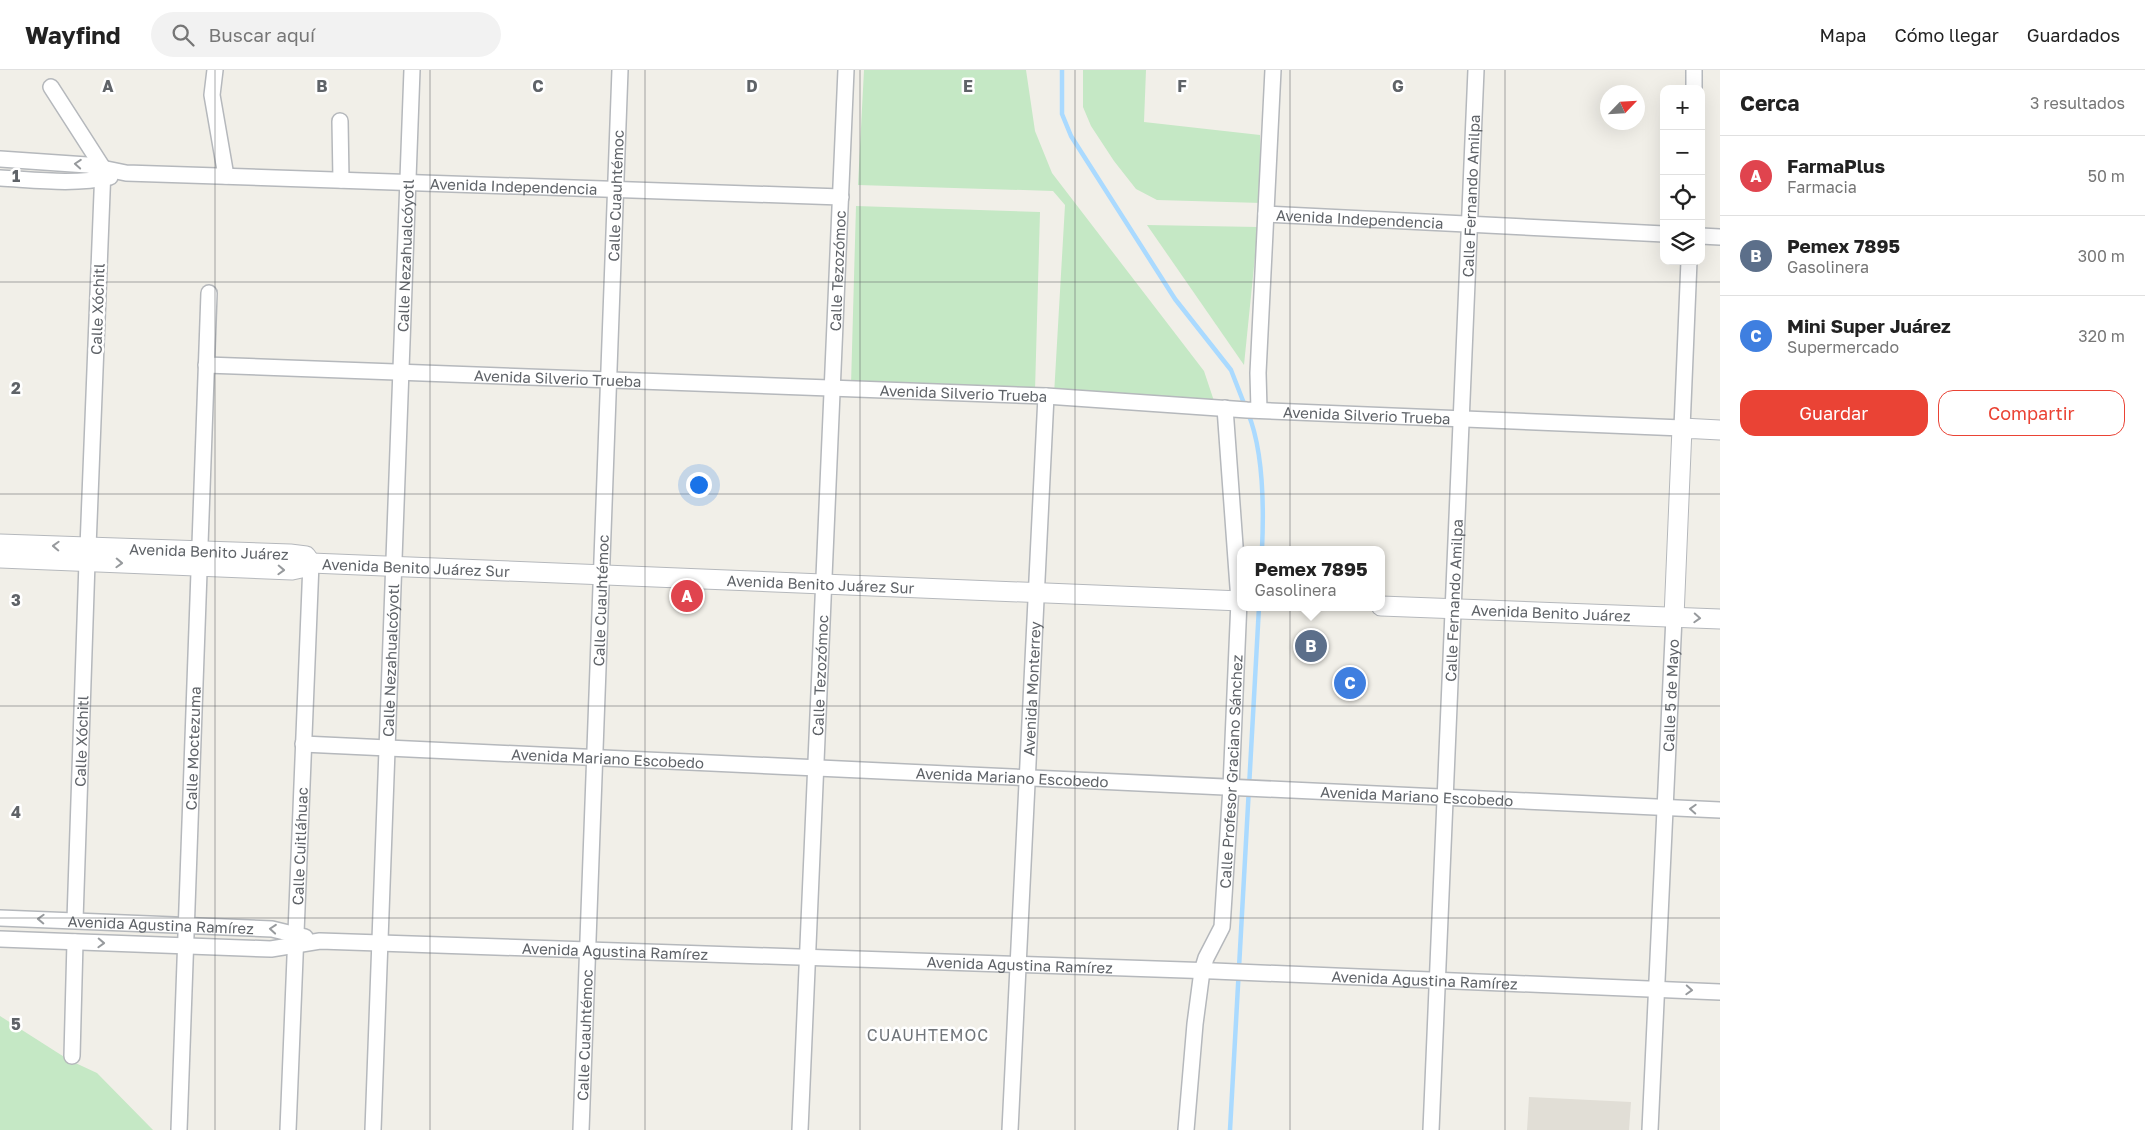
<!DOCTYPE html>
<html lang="es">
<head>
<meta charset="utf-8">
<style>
	:root { --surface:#fff; --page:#f2f2f2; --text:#222; --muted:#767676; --line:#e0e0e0; --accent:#ea4335 }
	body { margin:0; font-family:"Golos Text",sans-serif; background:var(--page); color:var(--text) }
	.controls { position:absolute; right:15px; top:15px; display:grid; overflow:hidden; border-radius:10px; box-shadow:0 5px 20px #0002 }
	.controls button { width:45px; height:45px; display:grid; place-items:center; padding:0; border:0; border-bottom:1px solid var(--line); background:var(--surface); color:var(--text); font:25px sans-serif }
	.compass { position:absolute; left:1600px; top:15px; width:45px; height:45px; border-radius:50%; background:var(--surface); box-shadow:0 5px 20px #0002; rotate:65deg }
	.you { position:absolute; left:698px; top:414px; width:18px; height:18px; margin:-12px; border:4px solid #fff; border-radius:50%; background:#1a73e8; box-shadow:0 0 0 8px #1a73e833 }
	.badge { display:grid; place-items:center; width:32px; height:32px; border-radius:50%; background:var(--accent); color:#fff; font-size:16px; font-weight:700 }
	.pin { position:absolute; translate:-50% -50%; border:2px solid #fff; box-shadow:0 1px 5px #0006 }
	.popup { position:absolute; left:1237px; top:476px; width:148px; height:65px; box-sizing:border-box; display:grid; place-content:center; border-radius:10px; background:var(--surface); filter:drop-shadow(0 1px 4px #0005); font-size:16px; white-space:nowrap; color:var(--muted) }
	.popup b { font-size:19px; color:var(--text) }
	.popup::after { content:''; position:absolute; left:50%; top:100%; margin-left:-10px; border:10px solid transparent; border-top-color:var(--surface) }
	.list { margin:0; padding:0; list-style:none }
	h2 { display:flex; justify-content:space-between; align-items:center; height:65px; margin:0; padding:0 20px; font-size:21px }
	h2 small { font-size:16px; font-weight:400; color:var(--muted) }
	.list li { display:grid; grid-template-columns:32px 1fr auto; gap:15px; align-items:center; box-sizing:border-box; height:80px; padding:0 20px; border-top:1px solid var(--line) }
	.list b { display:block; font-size:19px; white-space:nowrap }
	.list p { margin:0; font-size:16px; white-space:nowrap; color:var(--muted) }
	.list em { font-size:16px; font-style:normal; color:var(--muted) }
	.actions { display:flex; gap:10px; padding:15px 20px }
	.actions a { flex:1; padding:11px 0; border:1px solid var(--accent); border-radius:15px; text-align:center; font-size:18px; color:var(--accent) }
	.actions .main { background:var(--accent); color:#fff }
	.icon { flex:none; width:28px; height:28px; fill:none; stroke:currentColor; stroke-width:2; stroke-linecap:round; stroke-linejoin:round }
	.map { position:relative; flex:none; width:1720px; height:1060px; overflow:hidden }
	header { display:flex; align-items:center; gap:30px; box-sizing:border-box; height:70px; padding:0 25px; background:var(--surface); border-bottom:1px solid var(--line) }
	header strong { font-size:24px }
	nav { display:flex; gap:28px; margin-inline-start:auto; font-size:18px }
	.search { width:350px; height:45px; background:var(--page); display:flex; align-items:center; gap:12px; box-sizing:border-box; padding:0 18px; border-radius:28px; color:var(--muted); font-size:19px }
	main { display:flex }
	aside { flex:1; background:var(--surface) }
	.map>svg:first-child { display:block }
	.education { fill:#e1ded6 }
	.green { fill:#c5e8c5 }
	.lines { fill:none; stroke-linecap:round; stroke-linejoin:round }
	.stream { stroke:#aadaff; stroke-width:4.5 }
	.building { fill:#cccac5; filter:url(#shadow) }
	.minor-casing { stroke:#b5b8bc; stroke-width:18 }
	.tertiary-casing { stroke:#b5b8bc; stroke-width:21 }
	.minor { stroke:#fff; stroke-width:15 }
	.tertiary { stroke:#fff; stroke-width:19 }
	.oneway { stroke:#979a9d }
	.grid { fill:none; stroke:#5f6368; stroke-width:1; stroke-opacity:0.55 }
	.labels { text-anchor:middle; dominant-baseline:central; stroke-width:5; stroke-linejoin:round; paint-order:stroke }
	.street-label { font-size:15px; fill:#5f6368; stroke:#fff }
	.neighbourhood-label { font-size:16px; letter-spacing:1px; fill:#70757a; stroke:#fff }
	.grid-label { font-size:16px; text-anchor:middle; font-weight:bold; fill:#5f6368; stroke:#fff; stroke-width:5; stroke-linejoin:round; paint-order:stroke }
</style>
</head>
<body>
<header>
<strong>Wayfind</strong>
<div class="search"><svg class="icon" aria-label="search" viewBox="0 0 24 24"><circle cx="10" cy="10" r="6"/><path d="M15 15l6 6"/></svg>Buscar aquí</div>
<nav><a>Mapa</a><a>Cómo llegar</a><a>Guardados</a></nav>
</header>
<main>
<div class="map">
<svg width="1720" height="1060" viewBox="0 0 1720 1060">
	<defs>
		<filter id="shadow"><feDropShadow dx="5.5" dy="3" stdDeviation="0" flood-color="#0004"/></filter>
	</defs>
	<rect width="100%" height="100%" fill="#f1efe8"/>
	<path class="education" d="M 1529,1027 L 1631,1032 L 1629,1060 L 1527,1060 Z"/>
	<g class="green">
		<path d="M 864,0 L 1026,0 L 1035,61 L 1052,103 L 1204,301 L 1217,340 L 1054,325 L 1065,135 L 1053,121 L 858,115 Z"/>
		<path d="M 1083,0 L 1146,0 L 1144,52 L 1260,65 L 1262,133 L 1157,130 L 1136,119 L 1114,91 L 1091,56 L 1083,37 Z"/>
		<path d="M 856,136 L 1040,142 L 1035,321 L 851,315 Z"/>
		<path d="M 1147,155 L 1258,157 L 1244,295 Z"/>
		<path d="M 0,946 L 69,990 L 97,1003 L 153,1060 L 0,1060 Z"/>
	</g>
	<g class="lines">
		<g class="stream">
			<path d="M 1062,0 L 1062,44 L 1071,66 L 1175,229 L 1231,300 L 1245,336"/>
			<path d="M 1248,343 C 1264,382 1264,437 1262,480"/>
			<path d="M 1230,1060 L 1259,537"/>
		</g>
	</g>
	<path class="building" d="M 1348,603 L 1358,604 L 1358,619 L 1343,618 L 1343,609 Z"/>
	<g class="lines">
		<g class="minor-casing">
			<g id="minor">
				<path d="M 215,0 L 212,25 L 226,106"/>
				<path d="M 51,17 L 103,98 L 88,477"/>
				<path d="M 1694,19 L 1694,0"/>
				<path d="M 340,51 L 341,110"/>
				<path id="s1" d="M 0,89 L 87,95 L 126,103 L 841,127"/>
				<path d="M 0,108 C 36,110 75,115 110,107"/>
				<path id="s2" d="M 1266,144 L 1664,164"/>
				<path d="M 1701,166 L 1720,167"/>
				<path id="s3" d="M 206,295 L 1046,326 L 1247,340 L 1682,358 L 1689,191"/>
				<path d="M 1259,340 L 1258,303 L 1273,0"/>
				<path id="s4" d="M 303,674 L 1720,740"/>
				<path id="s5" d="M 0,848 L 272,859 L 305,867"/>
				<path id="s6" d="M 75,850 L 87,492"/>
				<path id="s7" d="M 0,869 L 271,879 L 320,871 L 1214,901 L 1720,922"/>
				<path d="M 72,986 L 75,872"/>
				<path id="s8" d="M 179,1060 L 209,223"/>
				<path id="s9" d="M 288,1060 L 311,493"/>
				<path id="s10" d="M 373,1060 L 412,0"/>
				<path id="s11" d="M 581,1060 L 620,0"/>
				<path id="s12" d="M 800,1060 L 846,0"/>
				<path id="s13" d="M 1010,1060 L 1046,326"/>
				<path id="s14" d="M 1186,1060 L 1195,954 L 1202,901 L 1206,888 L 1222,857 L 1231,717 L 1239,531 L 1225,338"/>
				<path id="s15" d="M 1431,1060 L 1476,0"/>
				<path id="s16" d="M 1650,1060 L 1674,547"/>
			</g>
		</g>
		<g class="tertiary-casing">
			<g id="tertiary">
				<path id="s17" d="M 0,474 L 290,484 L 306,486 L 311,493"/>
				<path d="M 0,488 L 292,500 L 306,497 L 311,493"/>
				<path id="s18" d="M 311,493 L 1241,531"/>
				<path id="s19" d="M 1381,536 L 1720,549"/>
				<path d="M 1674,547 L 1682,358 L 1720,360"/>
			</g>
		</g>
		<use href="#minor" class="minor"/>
		<use href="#tertiary" class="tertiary"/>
	</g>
	<defs><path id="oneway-chevron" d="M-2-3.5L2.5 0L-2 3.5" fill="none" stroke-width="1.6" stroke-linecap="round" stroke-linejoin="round" transform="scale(1.25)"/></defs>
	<g class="oneway">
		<use href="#oneway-chevron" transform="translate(78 94) rotate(-176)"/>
		<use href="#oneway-chevron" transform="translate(56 476) rotate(-178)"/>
		<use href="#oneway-chevron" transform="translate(119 493) rotate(2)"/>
		<use href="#oneway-chevron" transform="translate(281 500) rotate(2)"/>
		<use href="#oneway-chevron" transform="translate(1697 548) rotate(3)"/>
		<use href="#oneway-chevron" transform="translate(1693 739) rotate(-177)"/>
		<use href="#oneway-chevron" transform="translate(41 849) rotate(-178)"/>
		<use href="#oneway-chevron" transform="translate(273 859) rotate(-175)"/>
		<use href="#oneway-chevron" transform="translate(101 873) rotate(2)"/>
		<use href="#oneway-chevron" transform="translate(1689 920) rotate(3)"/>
	</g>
	<path class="grid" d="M 215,0 L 215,1060M 430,0 L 430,1060M 645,0 L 645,1060M 860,0 L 860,1060M 1075,0 L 1075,1060M 1290,0 L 1290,1060M 1505,0 L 1505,1060M 0,212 L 1720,212M 0,424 L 1720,424M 0,636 L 1720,636M 0,848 L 1720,848"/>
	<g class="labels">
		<g class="street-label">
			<text stroke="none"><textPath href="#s1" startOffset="515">Avenida Independencia</textPath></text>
			<text stroke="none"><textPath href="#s11" startOffset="935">Calle Cuauhtémoc</textPath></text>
			<text stroke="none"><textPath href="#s15" startOffset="935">Calle Fernando Amilpa</textPath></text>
			<text stroke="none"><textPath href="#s2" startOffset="94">Avenida Independencia</textPath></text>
			<text stroke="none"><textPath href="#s10" startOffset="875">Calle Nezahualcóyotl</textPath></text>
			<text stroke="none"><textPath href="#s12" startOffset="860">Calle Tezozómoc</textPath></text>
			<text transform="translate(97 239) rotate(-88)">Calle Xóchitl</text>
			<text stroke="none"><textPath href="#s3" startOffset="352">Avenida Silverio Trueba</textPath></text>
			<text stroke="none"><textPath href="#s3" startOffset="758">Avenida Silverio Trueba</textPath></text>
			<text stroke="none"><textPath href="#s3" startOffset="1162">Avenida Silverio Trueba</textPath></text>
			<text stroke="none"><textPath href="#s17" startOffset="209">Avenida Benito Juárez</textPath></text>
			<text stroke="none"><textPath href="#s18" startOffset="105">Avenida Benito Juárez Sur</textPath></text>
			<text stroke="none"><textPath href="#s18" startOffset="510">Avenida Benito Juárez Sur</textPath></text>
			<text stroke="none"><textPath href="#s11" startOffset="530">Calle Cuauhtémoc</textPath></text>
			<text stroke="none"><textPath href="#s15" startOffset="530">Calle Fernando Amilpa</textPath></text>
			<text stroke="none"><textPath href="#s19" startOffset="170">Avenida Benito Juárez</textPath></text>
			<text stroke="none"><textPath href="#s10" startOffset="470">Calle Nezahualcóyotl</textPath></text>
			<text stroke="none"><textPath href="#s12" startOffset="455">Calle Tezozómoc</textPath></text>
			<text stroke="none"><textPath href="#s13" startOffset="442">Avenida Monterrey</textPath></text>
			<text stroke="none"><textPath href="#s16" startOffset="435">Calle 5 de Mayo</textPath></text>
			<text stroke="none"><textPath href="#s6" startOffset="179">Calle Xóchitl</textPath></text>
			<text stroke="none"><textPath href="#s8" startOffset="382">Calle Moctezuma</textPath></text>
			<text stroke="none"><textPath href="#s4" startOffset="305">Avenida Mariano Escobedo</textPath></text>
			<text stroke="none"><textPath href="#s14" startOffset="364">Calle Profesor Graciano Sánchez</textPath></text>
			<text stroke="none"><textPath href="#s4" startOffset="710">Avenida Mariano Escobedo</textPath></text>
			<text stroke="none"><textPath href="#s4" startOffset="1115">Avenida Mariano Escobedo</textPath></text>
			<text stroke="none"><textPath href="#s9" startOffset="284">Calle Cuitláhuac</textPath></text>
			<text stroke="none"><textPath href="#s5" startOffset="161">Avenida Agustina Ramírez</textPath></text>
			<text stroke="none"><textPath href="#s7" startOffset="616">Avenida Agustina Ramírez</textPath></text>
			<text stroke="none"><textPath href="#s7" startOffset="1021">Avenida Agustina Ramírez</textPath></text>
			<text stroke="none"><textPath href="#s7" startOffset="1426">Avenida Agustina Ramírez</textPath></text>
			<text stroke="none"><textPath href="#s11" startOffset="95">Calle Cuauhtémoc</textPath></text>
		</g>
		<g class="neighbourhood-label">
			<text x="928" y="965">CUAUHTEMOC</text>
		</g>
	</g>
	<g class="grid-label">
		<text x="108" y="22">A</text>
		<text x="322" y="22">B</text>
		<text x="538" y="22">C</text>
		<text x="752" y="22">D</text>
		<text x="968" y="22">E</text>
		<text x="1182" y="22">F</text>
		<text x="1398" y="22">G</text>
		<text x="16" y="112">1</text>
		<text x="16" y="324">2</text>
		<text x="16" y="536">3</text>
		<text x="16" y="748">4</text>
		<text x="16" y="960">5</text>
	</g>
</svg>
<div class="controls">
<button>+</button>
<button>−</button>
<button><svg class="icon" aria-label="locate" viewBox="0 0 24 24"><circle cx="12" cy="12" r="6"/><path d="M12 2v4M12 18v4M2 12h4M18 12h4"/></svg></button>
<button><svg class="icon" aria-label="layers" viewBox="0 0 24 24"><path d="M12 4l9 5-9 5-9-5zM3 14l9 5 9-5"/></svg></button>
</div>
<svg class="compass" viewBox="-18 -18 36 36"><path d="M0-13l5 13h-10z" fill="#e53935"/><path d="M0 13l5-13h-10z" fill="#767676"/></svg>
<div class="you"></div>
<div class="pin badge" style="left:687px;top:526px;background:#e0444e">A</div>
<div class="pin badge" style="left:1311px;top:576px;background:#5c6f8a">B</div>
<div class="popup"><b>Pemex 7895</b>Gasolinera</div>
<div class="pin badge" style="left:1350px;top:613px;background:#3f7fe0">C</div>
</div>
<aside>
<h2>Cerca<small>3 resultados</small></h2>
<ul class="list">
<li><span class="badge" style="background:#e0444e">A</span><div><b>FarmaPlus</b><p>Farmacia</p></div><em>50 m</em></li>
<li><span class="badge" style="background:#5c6f8a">B</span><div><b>Pemex 7895</b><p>Gasolinera</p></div><em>300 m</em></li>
<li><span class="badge" style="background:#3f7fe0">C</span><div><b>Mini Super Juárez</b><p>Supermercado</p></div><em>320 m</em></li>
</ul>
<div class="actions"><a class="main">Guardar</a><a>Compartir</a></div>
</aside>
</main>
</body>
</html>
